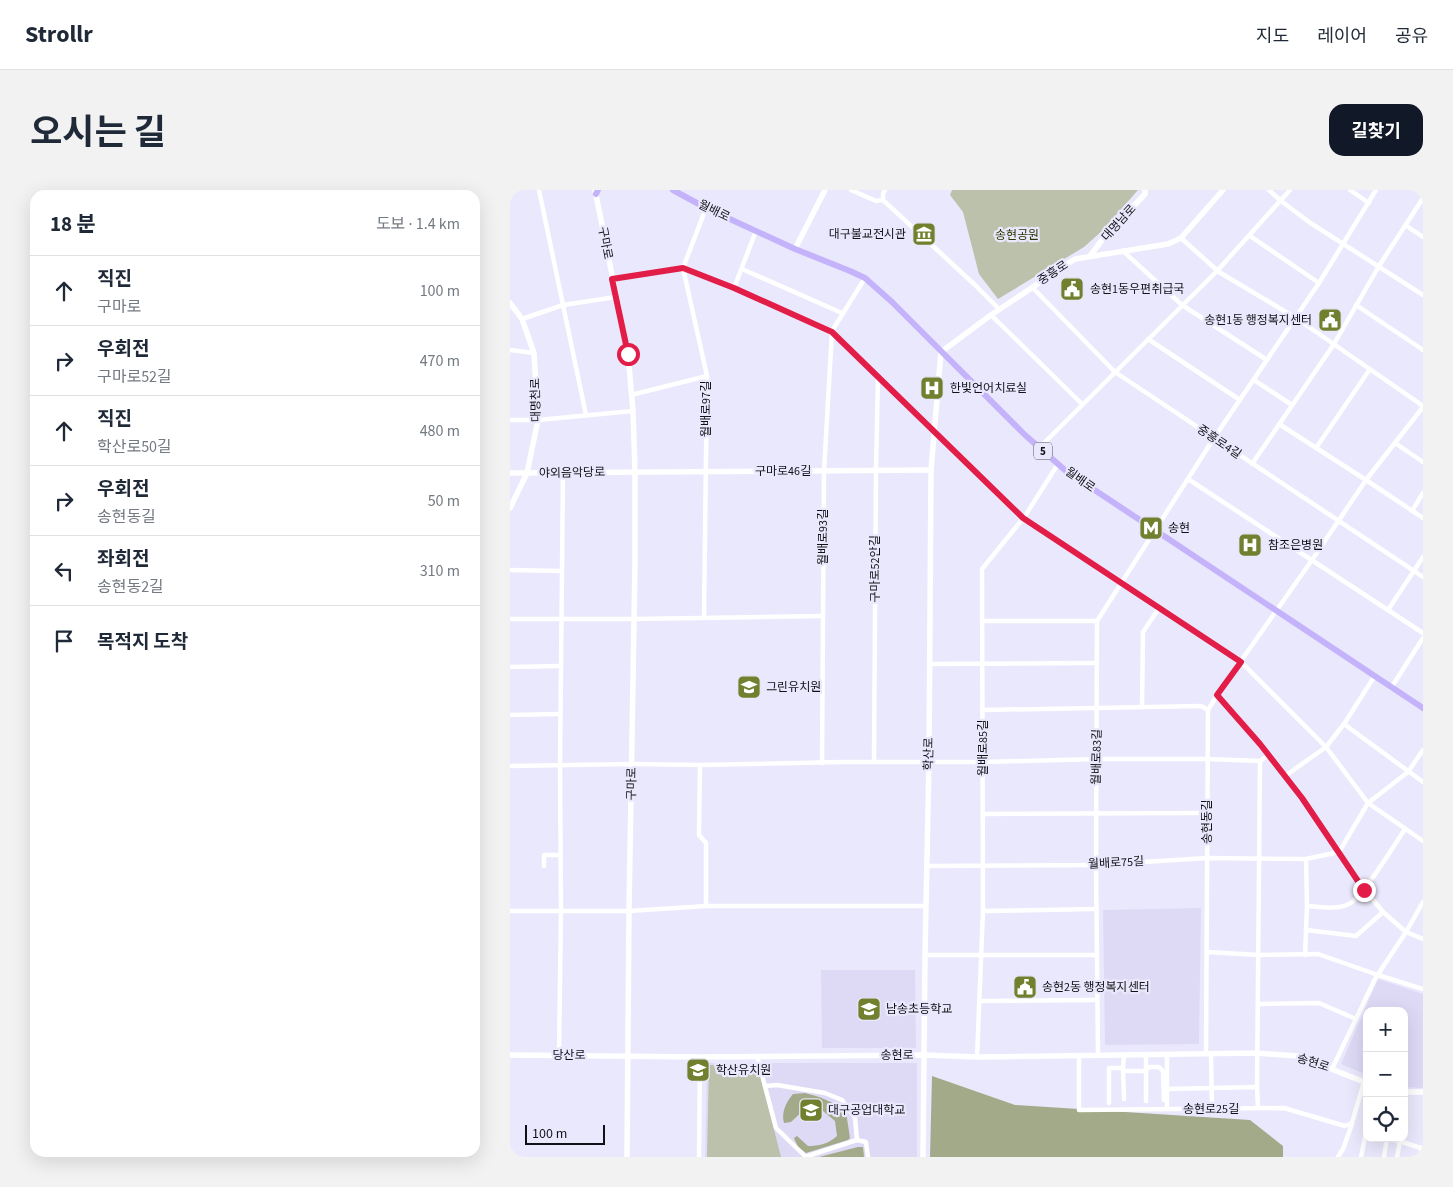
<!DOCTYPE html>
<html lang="ko">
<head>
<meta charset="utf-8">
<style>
	:root { --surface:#fff; --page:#f2f2f3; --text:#1f2937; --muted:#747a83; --line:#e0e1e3; --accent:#111827 }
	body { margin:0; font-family:"Source Sans 3","Noto Sans KR",sans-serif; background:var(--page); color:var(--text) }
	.controls { position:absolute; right:15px; bottom:15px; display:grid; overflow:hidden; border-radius:10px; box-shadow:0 5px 20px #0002 }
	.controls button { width:45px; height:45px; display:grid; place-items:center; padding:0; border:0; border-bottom:1px solid var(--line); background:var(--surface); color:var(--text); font:25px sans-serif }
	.scale { position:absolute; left:15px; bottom:12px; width:80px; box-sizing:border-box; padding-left:5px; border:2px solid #121118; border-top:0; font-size:14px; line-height:18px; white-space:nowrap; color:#121118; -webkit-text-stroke:4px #eae8fc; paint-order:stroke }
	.stop { position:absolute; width:15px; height:15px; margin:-11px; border:4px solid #e11d48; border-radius:50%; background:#fff }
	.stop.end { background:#e11d48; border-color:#fff; box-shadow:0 1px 5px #0008 }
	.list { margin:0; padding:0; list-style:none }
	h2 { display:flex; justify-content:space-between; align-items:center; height:65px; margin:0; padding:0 20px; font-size:21px }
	h2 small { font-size:16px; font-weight:400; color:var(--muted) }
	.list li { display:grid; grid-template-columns:32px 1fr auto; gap:15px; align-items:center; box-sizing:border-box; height:70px; padding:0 20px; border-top:1px solid var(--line) }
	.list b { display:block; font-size:19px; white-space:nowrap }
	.list p { margin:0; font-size:16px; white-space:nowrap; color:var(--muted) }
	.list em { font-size:16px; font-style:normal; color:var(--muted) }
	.icon { flex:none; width:28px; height:28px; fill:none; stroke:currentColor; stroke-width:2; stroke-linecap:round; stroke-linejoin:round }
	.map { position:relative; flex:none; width:913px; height:967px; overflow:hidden; border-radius:15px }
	header { display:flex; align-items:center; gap:30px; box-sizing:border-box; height:70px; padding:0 25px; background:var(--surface); border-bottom:1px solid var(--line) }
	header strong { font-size:24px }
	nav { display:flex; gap:28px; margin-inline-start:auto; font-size:18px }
	.intro { display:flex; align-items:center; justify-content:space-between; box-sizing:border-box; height:120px; padding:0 30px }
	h1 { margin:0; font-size:35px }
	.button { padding:12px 22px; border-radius:15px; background:var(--accent); color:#fff; font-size:18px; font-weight:700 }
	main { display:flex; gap:30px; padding:0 30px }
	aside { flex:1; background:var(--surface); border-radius:15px; box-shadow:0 5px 20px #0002 }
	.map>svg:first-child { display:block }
	.built { fill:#dedaf6 }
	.green { fill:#bbc1aa }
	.forest { fill:#a2aa89 }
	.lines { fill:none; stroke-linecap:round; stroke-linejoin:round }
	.street { stroke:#fff; stroke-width:4.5 }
	.secondary { stroke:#fff; stroke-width:5.5 }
	.primary { stroke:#c4b3fb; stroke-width:6 }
	.route { stroke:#e11d48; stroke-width:6 }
	.labels { text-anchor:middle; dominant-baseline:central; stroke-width:4.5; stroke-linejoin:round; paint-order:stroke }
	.shield { fill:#eae8fc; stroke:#53525c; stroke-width:1 }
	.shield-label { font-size:11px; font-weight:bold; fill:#121118 }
	.street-label { font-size:12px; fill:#121118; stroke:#eae8fc }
	.poi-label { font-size:12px; fill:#121118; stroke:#eae8fc; text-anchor:start }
	.park-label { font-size:12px; fill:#2e3700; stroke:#eae8fc }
</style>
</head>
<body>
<header>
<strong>Strollr</strong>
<nav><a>지도</a><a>레이어</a><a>공유</a></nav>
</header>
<div class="intro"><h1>오시는 길</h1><a class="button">길찾기</a></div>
<main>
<aside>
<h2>18 분<small>도보 · 1.4 km</small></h2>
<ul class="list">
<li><svg class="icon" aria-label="ahead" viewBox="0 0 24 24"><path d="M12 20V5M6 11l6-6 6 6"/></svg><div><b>직진</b><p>구마로</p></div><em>100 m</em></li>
<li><svg class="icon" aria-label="right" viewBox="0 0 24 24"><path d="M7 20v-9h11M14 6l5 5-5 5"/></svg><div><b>우회전</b><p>구마로52길</p></div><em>470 m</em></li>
<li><svg class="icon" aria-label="ahead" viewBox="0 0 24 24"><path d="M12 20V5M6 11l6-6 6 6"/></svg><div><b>직진</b><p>학산로50길</p></div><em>480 m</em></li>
<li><svg class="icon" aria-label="right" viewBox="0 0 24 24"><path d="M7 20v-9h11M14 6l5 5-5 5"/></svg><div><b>우회전</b><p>송현동길</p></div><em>50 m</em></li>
<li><svg class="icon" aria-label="left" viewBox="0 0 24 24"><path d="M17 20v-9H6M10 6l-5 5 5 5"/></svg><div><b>좌회전</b><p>송현동2길</p></div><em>310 m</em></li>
<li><svg class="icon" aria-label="arrive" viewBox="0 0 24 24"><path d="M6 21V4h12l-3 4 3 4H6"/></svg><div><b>목적지 도착</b></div></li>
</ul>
</aside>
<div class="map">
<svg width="913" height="967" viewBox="0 0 913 967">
	<rect width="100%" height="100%" fill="#eae8fc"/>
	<g class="built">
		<path d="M 691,718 L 689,854 L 595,855 L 593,720 Z"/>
		<path d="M 311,780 L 405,780 L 406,858 L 312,858 Z"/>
		<path d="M 868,789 L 913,804 L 913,898 L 894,897 L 894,821 L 857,821 L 857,885 L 831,874 Z"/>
		<path d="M 197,873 L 407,873 L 407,967 L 195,967 Z"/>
	</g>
	<g class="green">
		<path d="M 442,0 L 628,0 L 593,40 L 574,57 L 488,109 L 469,84 L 453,22 L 440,5 Z"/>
		<path d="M 199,875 L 245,875 L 249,880 L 271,967 L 197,967 Z"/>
	</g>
	<g class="forest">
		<path d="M 422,886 L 505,915 L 740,930 L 773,956 L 773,967 L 420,967 Z"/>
		<path d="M 295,903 C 310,907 323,911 336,922 L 340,948 L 338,950 L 296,963 L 288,957 L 284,948 L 287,946 L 298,956 C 309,956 318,954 327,946 L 325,931 L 307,916 L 299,915 L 281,932 L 274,933 C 271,923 276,912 283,904 Z"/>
		<path d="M 348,957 L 353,957 L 354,967 L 309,967 Z"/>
	</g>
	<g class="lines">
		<g class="street">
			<path d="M 29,0 L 76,225"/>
			<path d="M 341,0 L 366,11 L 373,10"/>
			<path d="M 759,0 L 771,11 L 799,32 L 913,105"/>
			<path d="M 840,0 L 859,13"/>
			<path d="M 373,10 L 464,94 L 489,119"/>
			<path d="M 373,10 L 373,4 L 375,0"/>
			<path d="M 895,35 L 913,47"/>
			<path d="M 740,46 L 809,93"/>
			<path d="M 671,48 L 709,82 L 786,128 L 913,216"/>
			<path d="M 613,61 L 672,115 L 757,170"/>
			<path d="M 232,79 L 332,123"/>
			<path d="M 102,89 L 173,78 L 224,98 L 322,141 L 513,328 L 731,472 L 816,557 L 858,613 L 913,651"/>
			<path d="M 522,97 L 605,182 L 913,387"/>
			<path d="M 224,98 L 246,41"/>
			<path d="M 846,115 L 913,160"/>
			<path d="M 481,125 L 572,214"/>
			<path d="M 12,129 L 53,115 L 106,107"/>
			<path d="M 638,149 L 730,210"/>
			<path d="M 0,160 L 24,163"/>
			<path d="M 744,190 L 782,215"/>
			<path d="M 121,205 L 197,186"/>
			<path d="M 0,230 L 28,230 L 123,221"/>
			<path d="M 769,234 L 856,290 L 913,328"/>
			<path d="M 885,253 L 913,272"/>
			<path d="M 529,258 L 707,81 L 780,0"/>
			<path d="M 806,258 L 860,179"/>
			<path d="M 742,274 L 824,154 L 869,76 L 913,8"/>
			<path d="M 678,289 L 913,443"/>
			<path d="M 902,321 L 913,303"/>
			<path d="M 0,380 L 52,381"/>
			<path d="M 878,420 L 913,367"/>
			<path d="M 194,427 L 197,186 L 173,78 L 196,18"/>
			<path d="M 0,429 L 124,429 L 313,426"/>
			<path d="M 472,431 L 587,431"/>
			<path d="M 420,474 L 586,473"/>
			<path d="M 0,477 L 51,476"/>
			<path d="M 881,498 L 913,448"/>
			<path d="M 707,505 L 750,554 L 792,608 L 854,699 L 873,722 L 896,742 L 913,749"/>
			<path d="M 632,517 L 633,442 L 649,418"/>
			<path d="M 472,520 L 691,516 L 698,520"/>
			<path d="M 0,525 L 50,524"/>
			<path d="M 834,534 L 913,592"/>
			<path d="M 364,572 L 366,280 L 368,186"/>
			<path d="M 312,573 L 314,281 L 322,141 L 355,88"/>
			<path d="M 190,575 L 189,645 L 196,653 L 196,716"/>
			<path d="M 0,576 L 122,574 L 190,575 L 331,572 L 473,572 L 587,569 L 697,569 L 750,571 L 758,565"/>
			<path d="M 775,586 L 816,557 L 834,534 L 864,487"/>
			<path d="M 473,624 L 697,623"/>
			<path d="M 34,676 L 34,665 L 50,665"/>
			<path d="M 417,676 L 586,675 L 697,668 L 796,669 L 829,662 L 858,613 L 898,582 L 913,560"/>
			<path d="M 797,716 C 810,717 827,720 839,714 C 852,708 885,654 895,639"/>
			<path d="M 0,721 L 119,721 L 196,716 L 416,716"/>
			<path d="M 473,721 L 586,719"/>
			<path d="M 796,740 L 846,746 L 873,722"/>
			<path d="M 697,762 L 749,765 L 808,764 L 868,785 L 913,799"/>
			<path d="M 415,765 L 587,765"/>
			<path d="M 795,765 L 797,716 L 796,669"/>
			<path d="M 469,811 L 587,810"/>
			<path d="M 748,814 L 809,813 L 846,829"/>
			<path d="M 696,864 L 698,520 L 707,505 L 802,370 L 856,290 L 913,217"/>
			<path d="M 701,864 L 702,919"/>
			<path d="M 49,865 L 51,721 L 50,575 L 53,283"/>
			<path d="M 569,865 L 569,920 L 774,918 L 835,936 L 842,933 L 854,892"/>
			<path d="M 247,866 L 266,938 L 296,967"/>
			<path d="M 588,866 L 586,675 L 587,431 L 704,248 L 809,93 L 866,0"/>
			<path d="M 467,867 L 473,721 L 472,379 L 515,326 L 548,274"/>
			<path d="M 613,879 L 614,909"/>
			<path d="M 822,879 L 865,789 L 896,742 L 913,712"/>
			<path d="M 613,881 L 636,881 L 636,865"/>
			<path d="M 255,896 L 267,895 L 315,903 L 332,910 L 345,928 L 347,950 L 356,952 L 358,967"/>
			<path d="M 747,897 L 750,571"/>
			<path d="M 657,899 L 747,897 L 748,918"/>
			<path d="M 636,911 L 636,881 L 639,877 L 649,877 L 653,881 L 654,910"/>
			<path d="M 599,913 L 599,878 L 613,878 L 614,865"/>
			<path d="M 657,919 L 657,864"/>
			<path d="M 879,948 L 911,958"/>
			<path d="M 189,967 L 190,867"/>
			<path d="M 295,967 L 347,950"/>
			<path d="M 828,967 L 833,959 L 842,934"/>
			<path d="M 851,967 L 857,938"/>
			<path d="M 874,967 L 877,948"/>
			<path d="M 887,967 L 890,951"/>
			<path d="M 911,967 L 911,958 L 913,958"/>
		</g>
		<g class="secondary">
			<path d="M 85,0 L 118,164 L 123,221 L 125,282 L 125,373 L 119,721 L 117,967"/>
			<path d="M 285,59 L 315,0"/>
			<path d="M 580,66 L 592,50 L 635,4 L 635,0"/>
			<path d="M 0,113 L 12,129 L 24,163 L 28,230 L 17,283 L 0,318"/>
			<path d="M 0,283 L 421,280"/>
			<path d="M 0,865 L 190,867 L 414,865 L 467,867 L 746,863 L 788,866 L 857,893"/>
			<path d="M 894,902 L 913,902"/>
			<path d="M 413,967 L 415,765 L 419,571 L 421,280 L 431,162 L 481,125 L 565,69 L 658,54 L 671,48 L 713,0"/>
		</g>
		<g class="primary">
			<path d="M 163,0 L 196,18 L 285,59 L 340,81 L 355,88 L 382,112 L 515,245 L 556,281 L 913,518"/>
			<path d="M 86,4 L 88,0"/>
		</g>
	</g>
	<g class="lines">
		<path class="route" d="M 118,164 L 102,89 L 173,78 L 224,98 L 322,142 L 513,328 L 731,472 L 707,505 L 750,554 L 792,608 L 854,700"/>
	</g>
	<defs>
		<g id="museum-square" transform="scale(1.25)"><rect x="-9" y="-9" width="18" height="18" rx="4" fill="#71802e" stroke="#eae8fc"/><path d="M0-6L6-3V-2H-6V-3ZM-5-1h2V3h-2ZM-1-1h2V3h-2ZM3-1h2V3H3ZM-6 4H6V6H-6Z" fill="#fff"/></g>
		<g id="civic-square" transform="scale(1.25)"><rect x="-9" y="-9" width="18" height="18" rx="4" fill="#71802e" stroke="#eae8fc"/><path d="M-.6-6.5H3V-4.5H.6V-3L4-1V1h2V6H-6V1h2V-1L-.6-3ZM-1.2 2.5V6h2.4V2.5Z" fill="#fff"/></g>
		<g id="hospital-square" transform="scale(1.25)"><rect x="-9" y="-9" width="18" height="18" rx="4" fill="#71802e" stroke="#eae8fc"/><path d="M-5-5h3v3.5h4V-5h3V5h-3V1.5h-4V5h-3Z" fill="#fff"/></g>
		<g id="metro-square" transform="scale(1.25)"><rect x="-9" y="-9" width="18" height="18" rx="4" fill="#71802e" stroke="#eae8fc"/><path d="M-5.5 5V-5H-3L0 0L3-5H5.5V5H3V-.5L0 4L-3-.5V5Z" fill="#fff"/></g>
		<g id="school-square" transform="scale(1.25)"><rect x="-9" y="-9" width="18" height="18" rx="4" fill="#71802e" stroke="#eae8fc"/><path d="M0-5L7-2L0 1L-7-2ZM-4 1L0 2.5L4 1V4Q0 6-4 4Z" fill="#fff"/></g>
		<g id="university-square" transform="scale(1.25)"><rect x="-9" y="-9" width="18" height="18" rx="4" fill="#71802e" stroke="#eae8fc"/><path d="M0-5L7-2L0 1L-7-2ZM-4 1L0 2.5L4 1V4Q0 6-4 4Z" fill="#fff"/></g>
	</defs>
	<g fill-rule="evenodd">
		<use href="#museum-square" x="414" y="44"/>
		<use href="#civic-square" x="562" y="99"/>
		<use href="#civic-square" x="820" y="130"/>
		<use href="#hospital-square" x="422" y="198"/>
		<use href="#metro-square" x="641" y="338"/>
		<use href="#hospital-square" x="740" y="355"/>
		<use href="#school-square" x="239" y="497"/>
		<use href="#civic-square" x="515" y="797"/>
		<use href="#school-square" x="359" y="819"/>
		<use href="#school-square" x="188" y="880"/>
		<use href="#university-square" x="301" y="920"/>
	</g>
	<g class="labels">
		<rect class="shield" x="524" y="252.5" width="18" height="17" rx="4"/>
		<g class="shield-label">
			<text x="533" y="261">5</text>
		</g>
		<g class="street-label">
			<text transform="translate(204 21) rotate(26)">월배로</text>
			<text transform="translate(609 33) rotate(-48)">대명남로</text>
			<text transform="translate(95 53) rotate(79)">구마로</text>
			<text transform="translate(543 83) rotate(-33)">중흥로</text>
			<text transform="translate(26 210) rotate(-91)">대명천로</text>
			<text transform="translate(196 219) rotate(-90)">월배로97길</text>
			<text transform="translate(709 252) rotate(34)">중흥로4길</text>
			<text x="273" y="281">구마로46길</text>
			<text transform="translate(62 283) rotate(-1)">야외음악당로</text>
			<text transform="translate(570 290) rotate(35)">월배로</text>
			<text transform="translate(313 347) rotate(-90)">월배로93길</text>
			<text transform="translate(365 379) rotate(-90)">구마로52안길</text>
			<text transform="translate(473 558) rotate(-90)">월배로85길</text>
			<text transform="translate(419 564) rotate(-89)">학산로</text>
			<text transform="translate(587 567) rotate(-89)">월배로83길</text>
			<text transform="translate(122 594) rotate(-89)">구마로</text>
			<text transform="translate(697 632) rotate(-90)">송현동길</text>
			<text transform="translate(606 673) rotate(-3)">월배로75길</text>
			<text x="59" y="865">당산로</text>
			<text x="387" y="865">송현로</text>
			<text transform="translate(803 873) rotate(18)">송현로</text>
			<text x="701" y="919">송현로25길</text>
		</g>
		<g class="poi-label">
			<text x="396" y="44" text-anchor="end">대구불교전시관</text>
			<text x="580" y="99">송현1동우편취급국</text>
			<text x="802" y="130" text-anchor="end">송현1동 행정복지센터</text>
			<text x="440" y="198">한빛언어치료실</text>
			<text x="658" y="338">송현</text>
			<text x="758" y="355">참조은병원</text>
			<text x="256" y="497">그린유치원</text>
			<text x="532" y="797">송현2동 행정복지센터</text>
			<text x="376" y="819">남송초등학교</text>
			<text x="206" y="880">학산유치원</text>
			<text x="318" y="920">대구공업대학교</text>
		</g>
		<g class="park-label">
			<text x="507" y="45">송현공원</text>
		</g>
	</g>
</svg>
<div class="controls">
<button>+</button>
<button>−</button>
<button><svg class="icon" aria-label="locate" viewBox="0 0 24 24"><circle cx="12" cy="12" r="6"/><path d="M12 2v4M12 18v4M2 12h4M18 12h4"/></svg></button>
</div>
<div class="scale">100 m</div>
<div class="stop" style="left:118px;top:164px"></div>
<div class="stop end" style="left:854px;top:700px"></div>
</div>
</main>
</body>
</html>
